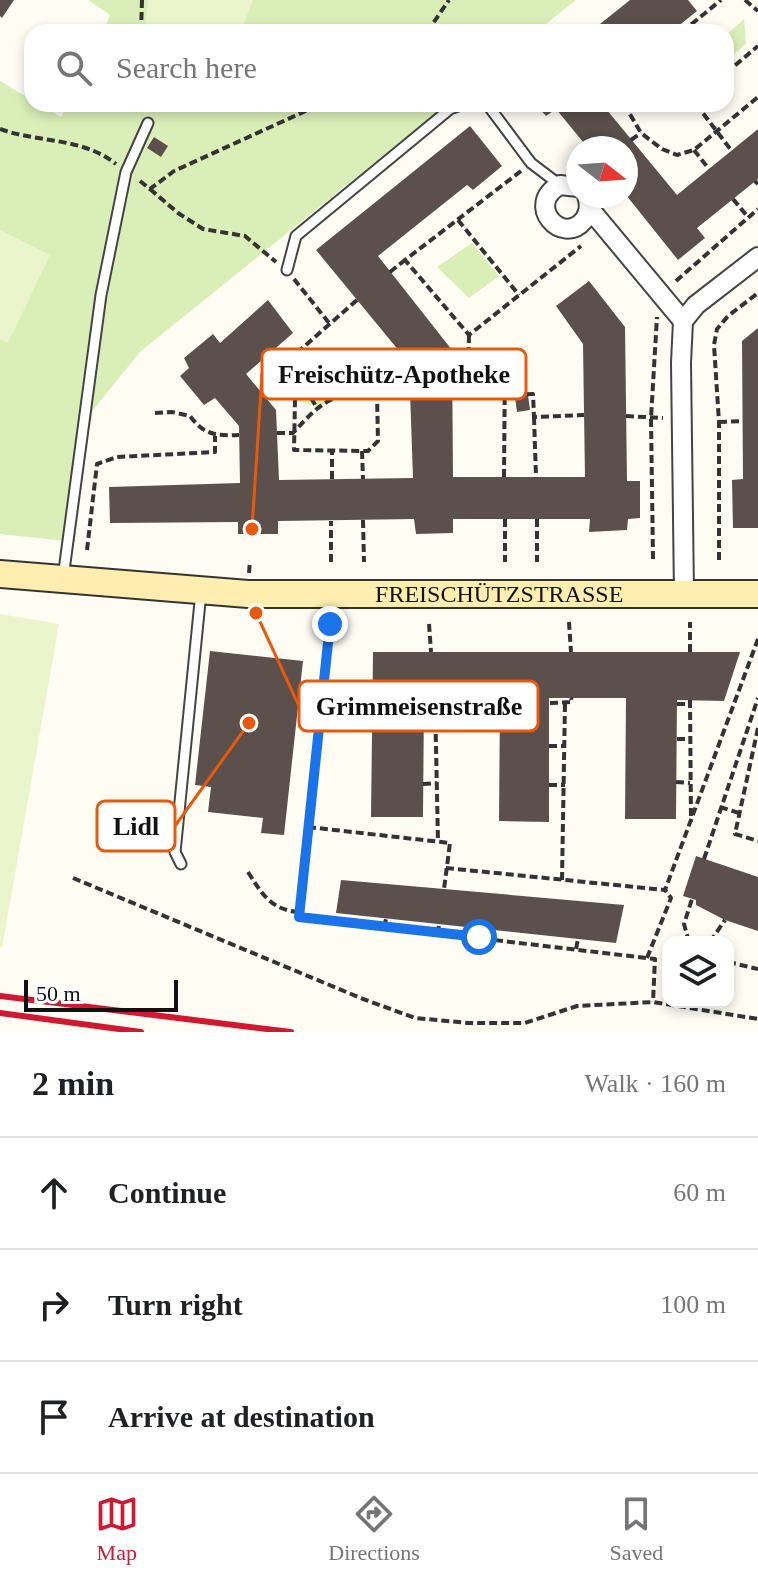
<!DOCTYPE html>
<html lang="en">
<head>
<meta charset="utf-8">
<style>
	:root { --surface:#fff; --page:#f2f2f2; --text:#202124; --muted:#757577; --line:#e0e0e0; --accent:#d21733 }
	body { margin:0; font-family:Georgia,serif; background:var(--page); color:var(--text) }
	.controls { position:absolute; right:24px; bottom:24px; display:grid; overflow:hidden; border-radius:16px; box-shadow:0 4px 12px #0003 }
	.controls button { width:72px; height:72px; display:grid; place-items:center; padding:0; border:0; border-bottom:2px solid var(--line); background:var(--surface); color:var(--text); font:40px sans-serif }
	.compass { position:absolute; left:566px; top:136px; width:72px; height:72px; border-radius:50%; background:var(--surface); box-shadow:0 4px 12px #0003; rotate:107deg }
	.scale { position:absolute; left:24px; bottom:20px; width:154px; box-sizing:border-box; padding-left:8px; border:4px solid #111; border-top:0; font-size:22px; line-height:28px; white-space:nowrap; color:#111; -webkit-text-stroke:6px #fff; paint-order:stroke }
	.stop { position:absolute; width:24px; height:24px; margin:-18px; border:6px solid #1a73e8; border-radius:50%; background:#fff }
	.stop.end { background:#1a73e8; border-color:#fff; box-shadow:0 2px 8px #0008 }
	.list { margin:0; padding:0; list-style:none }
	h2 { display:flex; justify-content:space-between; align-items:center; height:104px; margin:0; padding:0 32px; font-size:34px }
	h2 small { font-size:26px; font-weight:400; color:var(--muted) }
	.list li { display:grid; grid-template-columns:52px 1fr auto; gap:24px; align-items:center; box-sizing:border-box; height:112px; padding:0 32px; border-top:2px solid var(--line) }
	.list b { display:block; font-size:30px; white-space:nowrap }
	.list em { font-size:26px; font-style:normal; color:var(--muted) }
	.icon { flex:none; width:44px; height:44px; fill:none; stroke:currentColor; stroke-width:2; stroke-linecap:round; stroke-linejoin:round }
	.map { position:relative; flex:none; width:758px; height:1032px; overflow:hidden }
	.search { position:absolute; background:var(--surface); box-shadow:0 4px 12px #0003; left:24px; right:24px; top:24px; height:88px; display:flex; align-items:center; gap:20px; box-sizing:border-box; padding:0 28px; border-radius:24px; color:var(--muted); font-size:30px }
	.sheet { height:440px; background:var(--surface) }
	nav { display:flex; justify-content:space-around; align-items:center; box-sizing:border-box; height:112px; border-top:2px solid var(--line); background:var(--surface); font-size:22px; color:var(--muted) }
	nav a { display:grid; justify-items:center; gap:4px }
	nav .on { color:var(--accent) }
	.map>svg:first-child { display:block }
	.green { fill:#daefb8 }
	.pitch { fill:#ebf5cb }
	.building { fill:#5b504b }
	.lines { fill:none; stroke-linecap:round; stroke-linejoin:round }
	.lane-casing { stroke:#444; stroke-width:13 }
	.street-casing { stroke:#444; stroke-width:22 }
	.secondary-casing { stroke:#333; stroke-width:30 }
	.path { stroke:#333; stroke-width:4; stroke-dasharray:8 4; stroke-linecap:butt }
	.lane { stroke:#fff; stroke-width:9 }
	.street { stroke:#fff; stroke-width:18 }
	.secondary { stroke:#ffeeaf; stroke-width:26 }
	.rail { stroke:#d21733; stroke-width:6 }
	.route { stroke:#1a73e8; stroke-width:10 }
	.labels { text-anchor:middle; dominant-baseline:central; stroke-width:8; stroke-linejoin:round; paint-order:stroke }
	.street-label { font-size:24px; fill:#111; stroke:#fff }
	.leader { fill:none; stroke:#e8590c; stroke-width:3 }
	.callout-dot { fill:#e8590c; stroke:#fff; stroke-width:3 }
	.callout { fill:#fff; stroke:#e8590c; stroke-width:3 }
	.callout-label { font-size:26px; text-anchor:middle; font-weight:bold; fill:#111 }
</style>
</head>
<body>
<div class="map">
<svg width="758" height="1032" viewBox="0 0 758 1032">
	<rect width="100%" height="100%" fill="#fffcf4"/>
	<g class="green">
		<path d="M 88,0 L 576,0 L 536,32 L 103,32 L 110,15 Z"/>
		<path d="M 744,19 L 746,44 L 728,59 L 726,35 Z"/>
		<path d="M 0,81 L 32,100 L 32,104 L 39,104 L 61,117 L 68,104 L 447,104 L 140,352 L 93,410 L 80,480 L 75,542 L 0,534 Z"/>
		<path d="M 472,243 L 499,276 L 469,298 L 437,267 Z"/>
		<path d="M 296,354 L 320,364 L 338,397 L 317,407 L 295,400 L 274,373 Z"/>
	</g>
	<g class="pitch">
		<path d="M 148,0 L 253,0 L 240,32 L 145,32 Z"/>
		<path d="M 0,230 L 50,255 L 8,343 L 0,339 Z"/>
		<path d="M 0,614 L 59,624 L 2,948 L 0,947 Z"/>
	</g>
	<g class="building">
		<path d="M 0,0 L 14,0 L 2,18 L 0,16 Z"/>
		<path d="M 630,0 L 688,0 L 697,11 L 671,32 L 663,32 L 659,26 L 651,32 L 590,32 Z"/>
		<path d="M 535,104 L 602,104 L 677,195 L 758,129 L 758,179 L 697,228 L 705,238 L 678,260 L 626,195 L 626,148 L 588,148 L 556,109 L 546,116 Z"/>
		<path d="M 470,126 L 502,166 L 473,190 L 467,185 L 378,256 L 452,350 L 453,477 L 585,477 L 583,344 L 556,306 L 589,281 L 625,327 L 627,481 L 640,481 L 640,518 L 628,519 L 627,530 L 589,532 L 590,519 L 453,519 L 453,533 L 416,534 L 414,519 L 278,521 L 278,534 L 238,534 L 238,522 L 110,523 L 109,487 L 240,483 L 239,426 L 215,398 L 204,405 L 180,376 L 189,368 L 184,358 L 213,334 L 220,343 L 268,300 L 293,333 L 246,374 L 276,410 L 279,480 L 413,478 L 409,363 L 316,250 Z"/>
		<path d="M 154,137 L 168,146 L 161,157 L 147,148 Z"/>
		<path d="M 758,328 L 758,528 L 733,528 L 732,480 L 743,479 L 742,341 Z"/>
		<path d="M 528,395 L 530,410 L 517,412 L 515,397 Z"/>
		<path d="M 210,651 L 303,661 L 284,835 L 261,833 L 263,818 L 208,812 L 211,787 L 195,785 Z"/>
		<path d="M 373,652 L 740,652 L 724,701 L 677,700 L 676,819 L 625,819 L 626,698 L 549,698 L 549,822 L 499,821 L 500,699 L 424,698 L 423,817 L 371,817 Z"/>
		<path d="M 696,856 L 758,877 L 758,931 L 725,920 L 696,905 L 696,900 L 683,896 Z"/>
		<path d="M 341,880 L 444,889 L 624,905 L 616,943 L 336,913 Z"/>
	</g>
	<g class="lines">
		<g class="lane-casing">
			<g id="lane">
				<path d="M 487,104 L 531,163 L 560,185"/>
				<path d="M 287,270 L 296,236 L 450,109 L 464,104"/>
				<path d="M 63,578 L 101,295 L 126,172 L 148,123"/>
				<path d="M 181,864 L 175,852 L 201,592"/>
			</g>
		</g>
		<g class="street-casing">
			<g id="street">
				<path d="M 578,187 L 560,185 C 524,204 562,247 584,220 C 590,212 590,204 587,196"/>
				<path d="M 589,208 L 683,321"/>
				<path d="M 684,594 L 681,363 L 683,321 L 696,305 L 758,257"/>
			</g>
		</g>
		<g class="secondary-casing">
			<g id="secondary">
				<path id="s1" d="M 0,574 L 248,594 L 758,594"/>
			</g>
		</g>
		<g class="path">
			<path d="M 745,0 L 758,11"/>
			<path d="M 141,32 L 142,0"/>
			<path d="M 427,32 L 449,0"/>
			<path d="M 682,32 L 721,0"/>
			<path d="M 726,73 L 758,46"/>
			<path d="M 624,104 L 641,133 L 662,149 L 677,155 L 694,150 L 758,97"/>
			<path d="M 696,104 L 731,150"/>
			<path d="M 0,129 C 39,143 82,137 116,164"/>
			<path d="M 631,140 L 641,133"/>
			<path d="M 694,150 L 709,169"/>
			<path d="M 521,171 L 405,260 L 469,335 L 581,246"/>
			<path d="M 140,181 L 150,189 L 174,171 L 321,104"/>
			<path d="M 755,181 L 758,184"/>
			<path d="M 150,189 L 178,213 L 203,229 L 245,236 L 276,262"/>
			<path d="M 733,199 L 748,217"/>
			<path d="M 458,220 L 519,295"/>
			<path d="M 390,272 L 405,260"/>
			<path d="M 294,279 L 329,323"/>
			<path d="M 676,281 L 758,209"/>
			<path d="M 357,300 L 274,373 L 295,400 L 294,450 L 368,451 L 378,441 L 377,395 L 411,395"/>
			<path d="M 469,335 L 468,396 L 533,394 L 534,417 L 584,415"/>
			<path d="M 296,354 L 297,376 L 316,406"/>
			<path d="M 452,396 L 468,396"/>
			<path d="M 155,413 L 172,412 L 190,416 C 204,435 216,436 239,435"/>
			<path d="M 626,416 L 663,418"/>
			<path d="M 534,417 L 536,477"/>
			<path d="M 719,422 L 743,421"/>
			<path d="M 277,433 L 293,433 C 323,400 333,392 377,395"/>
			<path d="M 362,451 L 363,479"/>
			<path d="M 504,477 L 505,358"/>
			<path d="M 332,479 L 332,452"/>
			<path d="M 505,519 L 505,562"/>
			<path d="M 537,519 L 537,562"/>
			<path d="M 363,520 L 364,562"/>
			<path d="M 87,550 L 97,464 L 117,457 L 215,452 L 215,436"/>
			<path d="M 653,559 L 651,418 L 657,317"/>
			<path d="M 719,560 L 719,422 L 714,345 L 717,329 L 728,316 L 758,293"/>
			<path d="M 331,562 L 331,521"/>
			<path d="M 249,573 L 250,561"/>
			<path d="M 569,622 L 571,652"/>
			<path d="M 330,624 L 299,917 L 655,959 L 653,1002"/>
			<path d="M 429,624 L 431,652"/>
			<path d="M 690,652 L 690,622"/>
			<path d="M 435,698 L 438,842"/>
			<path d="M 690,700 L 691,822"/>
			<path d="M 550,703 L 572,702 L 571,698"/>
			<path d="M 677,704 L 690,704"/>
			<path d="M 424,705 L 436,705"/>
			<path d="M 758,728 L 735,834 L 758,841"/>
			<path d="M 677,739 L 690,739"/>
			<path d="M 549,746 L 565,746"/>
			<path d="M 676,782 L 690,783"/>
			<path d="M 423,784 L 437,783"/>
			<path d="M 549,785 L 565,785"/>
			<path d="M 720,807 L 739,813"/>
			<path d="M 308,827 L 450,843 L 444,889"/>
			<path d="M 704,859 L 758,698"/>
			<path d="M 446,868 L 665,890 L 758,639"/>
			<path d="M 248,872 C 262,894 271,910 299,912"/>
			<path d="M 73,878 L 363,999 L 415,1018 L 468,1023 L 525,1023 L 577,1006 L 653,1002 L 758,1019"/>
			<path d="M 562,880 L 565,702"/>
			<path d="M 384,927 L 386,919"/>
			<path d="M 438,934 L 439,924"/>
			<path d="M 479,937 L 480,929"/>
			<path d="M 689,942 L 684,924 L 692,899"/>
			<path d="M 710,942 L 725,920"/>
			<path d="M 576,949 L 578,939"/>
			<path d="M 647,958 L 671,898 L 665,890"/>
			<path d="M 728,962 L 758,969"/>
		</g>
		<use href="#lane" class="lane"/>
		<use href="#street" class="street"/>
		<use href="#secondary" class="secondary"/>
		<g class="rail">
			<path d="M 0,996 L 291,1032"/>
			<path d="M 0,1013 L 141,1032"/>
		</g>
	</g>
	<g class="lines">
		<path class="route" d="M 330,624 L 299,917 L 479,937"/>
	</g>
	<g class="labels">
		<g class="street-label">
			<text stroke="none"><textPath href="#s1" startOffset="500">FREISCHÜTZSTRASSE</textPath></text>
		</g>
	</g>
	<path class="leader" d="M252 529L262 374M256 613L299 706M249 723L175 826"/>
	<g class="callout-dot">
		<circle cx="252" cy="529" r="8"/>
		<circle cx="256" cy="613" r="8"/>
		<circle cx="249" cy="723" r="8"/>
	</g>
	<g class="callout">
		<rect x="262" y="349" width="264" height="50" rx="8"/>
		<rect x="299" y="681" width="239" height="50" rx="8"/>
		<rect x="97" y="801" width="78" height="50" rx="8"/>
	</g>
	<g class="callout-label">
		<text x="394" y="383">Freischütz-Apotheke</text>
		<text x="419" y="715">Grimmeisenstraße</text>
		<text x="136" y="835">Lidl</text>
	</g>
</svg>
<div class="controls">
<button><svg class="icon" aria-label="layers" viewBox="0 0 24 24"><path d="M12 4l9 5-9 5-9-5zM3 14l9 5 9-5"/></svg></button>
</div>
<svg class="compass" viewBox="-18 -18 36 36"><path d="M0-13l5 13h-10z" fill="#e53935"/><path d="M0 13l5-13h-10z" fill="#757577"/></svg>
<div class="scale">50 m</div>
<div class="stop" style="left:479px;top:937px"></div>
<div class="stop end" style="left:330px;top:624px"></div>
<div class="search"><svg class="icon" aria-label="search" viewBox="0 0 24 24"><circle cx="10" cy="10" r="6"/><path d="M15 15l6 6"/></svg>Search here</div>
</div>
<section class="sheet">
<h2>2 min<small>Walk · 160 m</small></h2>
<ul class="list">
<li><svg class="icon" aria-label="ahead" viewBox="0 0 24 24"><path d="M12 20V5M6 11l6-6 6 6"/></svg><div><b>Continue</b></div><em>60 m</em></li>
<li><svg class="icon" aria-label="right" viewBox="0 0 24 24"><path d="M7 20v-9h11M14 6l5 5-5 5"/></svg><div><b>Turn right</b></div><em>100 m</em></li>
<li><svg class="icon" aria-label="arrive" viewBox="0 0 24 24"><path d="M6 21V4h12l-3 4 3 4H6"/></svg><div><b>Arrive at destination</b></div></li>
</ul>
</section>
<nav>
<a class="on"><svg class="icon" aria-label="map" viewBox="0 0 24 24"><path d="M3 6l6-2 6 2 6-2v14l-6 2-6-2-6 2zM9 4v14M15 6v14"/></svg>Map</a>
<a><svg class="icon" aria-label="directions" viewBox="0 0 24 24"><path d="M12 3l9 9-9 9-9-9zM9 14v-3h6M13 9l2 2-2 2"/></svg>Directions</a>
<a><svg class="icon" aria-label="saved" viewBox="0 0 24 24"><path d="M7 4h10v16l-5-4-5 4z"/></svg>Saved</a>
</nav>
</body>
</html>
